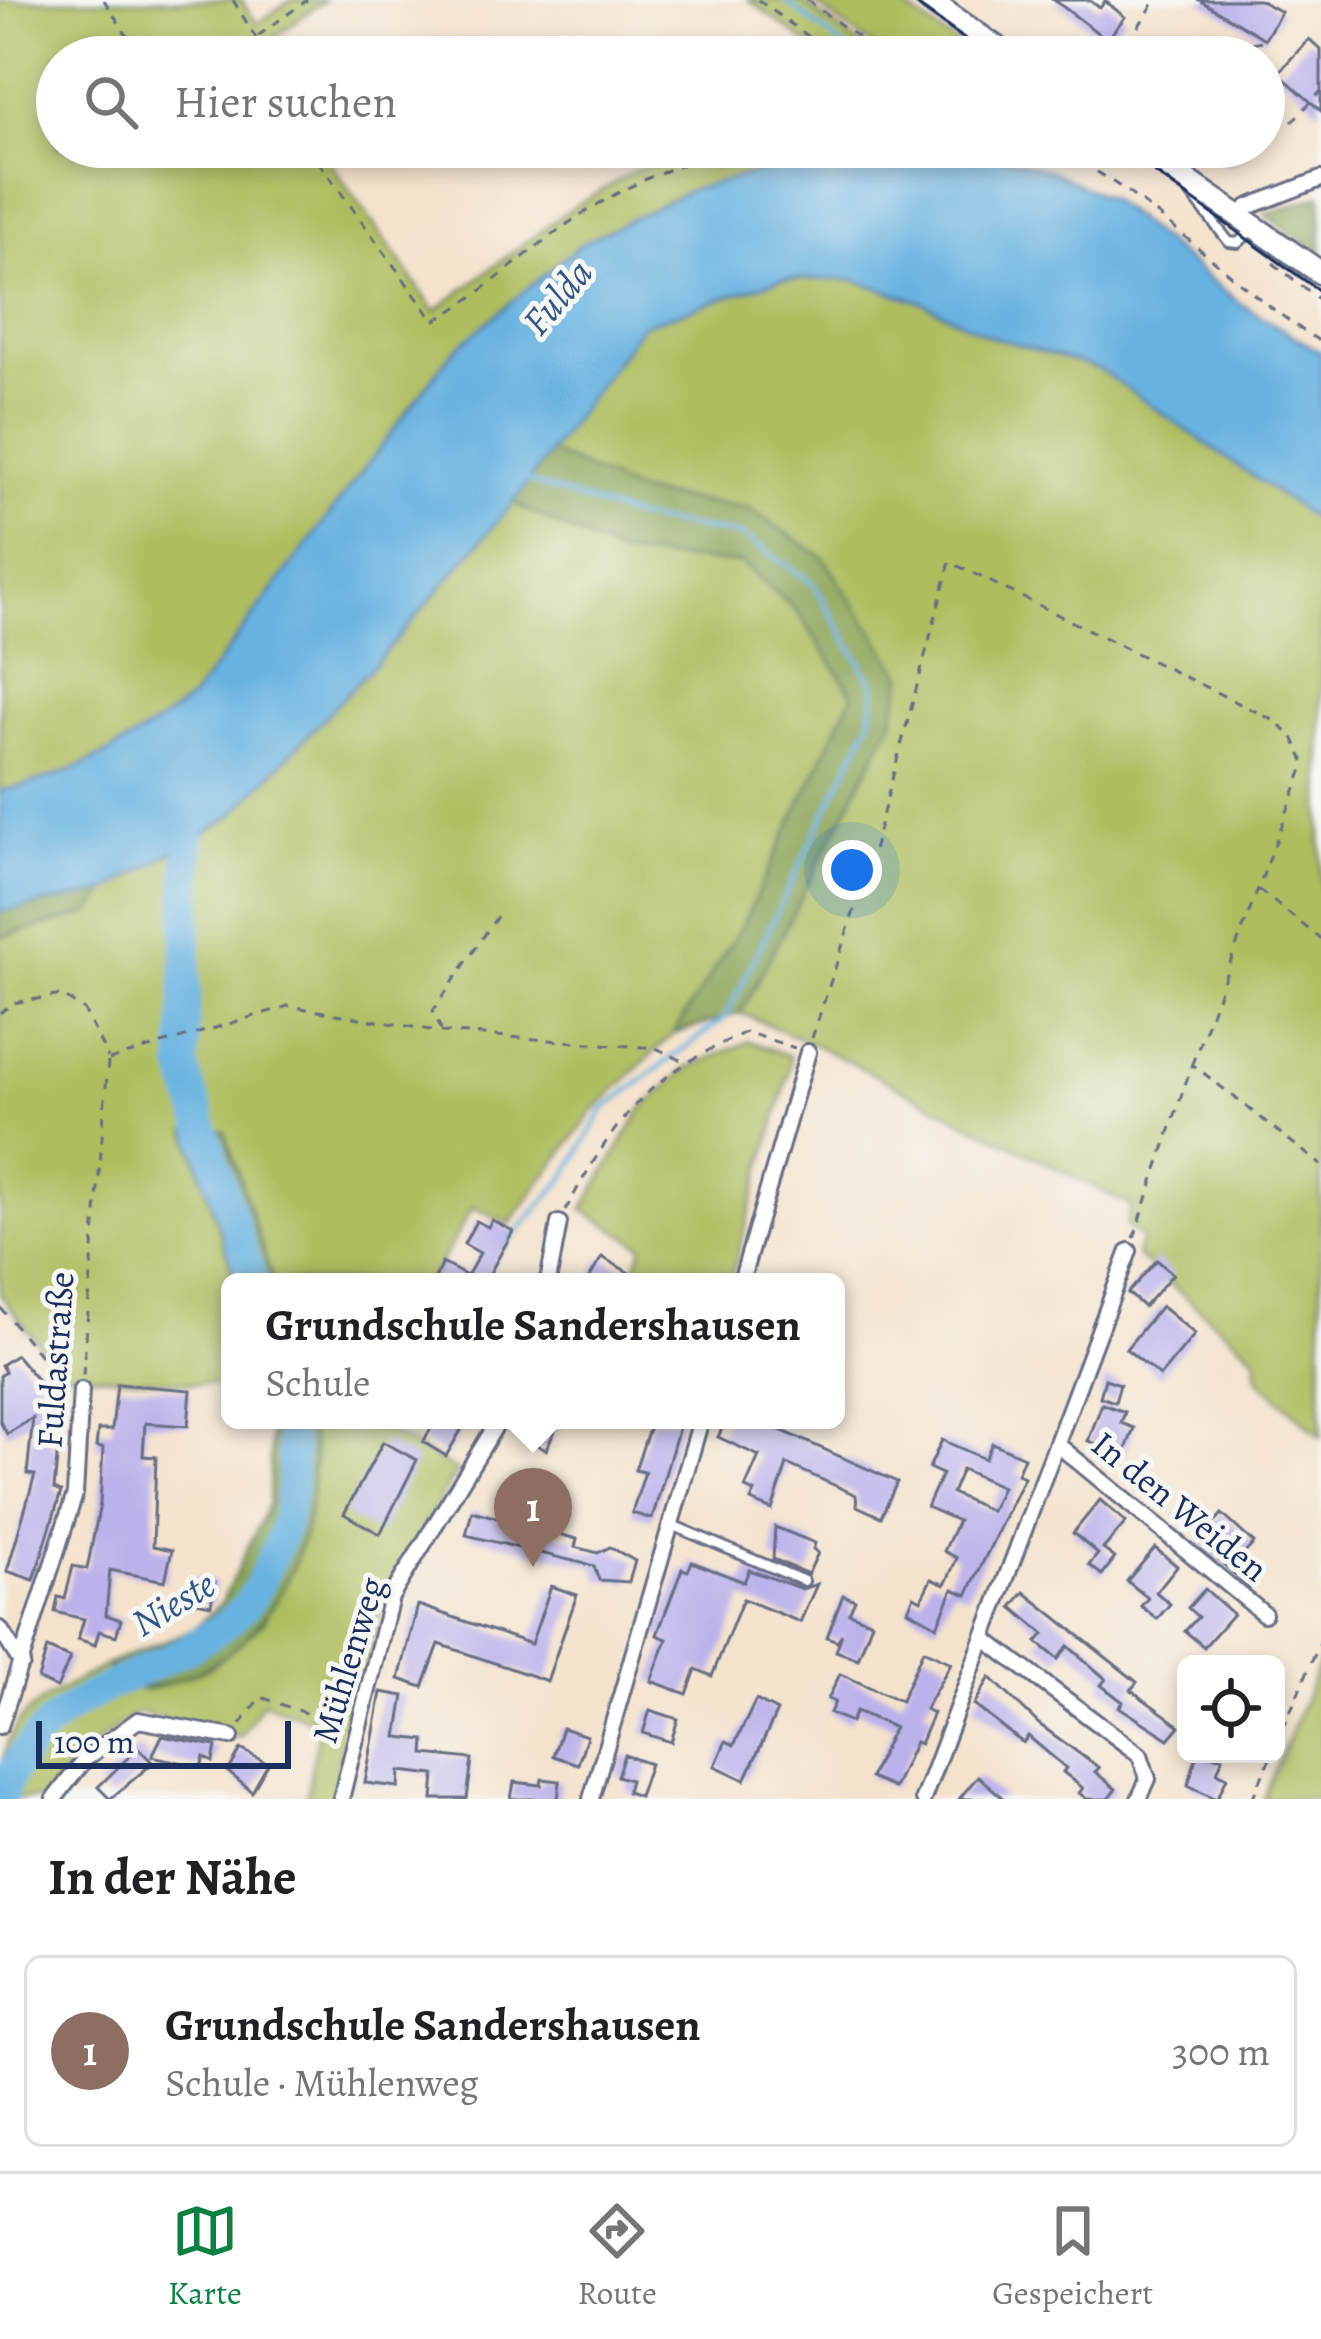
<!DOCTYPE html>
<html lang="de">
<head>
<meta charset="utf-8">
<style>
	:root { --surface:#fff; --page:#f6f6f6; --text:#202124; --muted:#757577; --line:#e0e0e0; --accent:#0b8043 }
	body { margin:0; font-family:Alegreya,serif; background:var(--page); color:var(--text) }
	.controls { position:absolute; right:36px; bottom:36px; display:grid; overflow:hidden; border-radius:18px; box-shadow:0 6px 18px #0003 }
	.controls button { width:108px; height:108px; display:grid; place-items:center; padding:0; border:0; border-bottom:3px solid var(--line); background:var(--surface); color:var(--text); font:60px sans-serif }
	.scale { position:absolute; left:36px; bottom:30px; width:255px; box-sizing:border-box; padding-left:12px; border:6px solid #1b2f5e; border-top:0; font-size:33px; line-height:42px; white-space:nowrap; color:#1b2f5e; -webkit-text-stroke:9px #f6f6f2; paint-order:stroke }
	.you { position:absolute; left:852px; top:870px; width:42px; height:42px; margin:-30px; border:9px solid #fff; border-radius:50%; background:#1a73e8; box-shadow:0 0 0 18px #1a73e833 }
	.badge { display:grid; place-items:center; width:78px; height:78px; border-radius:50%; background:var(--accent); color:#fff; font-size:39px; font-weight:700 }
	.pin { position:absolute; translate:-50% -99px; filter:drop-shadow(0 3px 6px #0008) }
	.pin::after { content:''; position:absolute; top:63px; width:42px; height:36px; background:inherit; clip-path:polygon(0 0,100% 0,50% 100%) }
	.popup { position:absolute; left:221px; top:1273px; width:624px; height:156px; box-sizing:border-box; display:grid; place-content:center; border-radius:18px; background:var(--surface); filter:drop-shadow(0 3px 9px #0005); font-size:39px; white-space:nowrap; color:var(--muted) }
	.popup b { font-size:45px; color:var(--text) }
	.popup::after { content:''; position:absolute; left:50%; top:100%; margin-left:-24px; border:24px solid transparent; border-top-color:var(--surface) }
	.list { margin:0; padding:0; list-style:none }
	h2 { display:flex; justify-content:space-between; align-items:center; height:156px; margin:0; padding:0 48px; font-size:51px }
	h2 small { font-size:39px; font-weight:400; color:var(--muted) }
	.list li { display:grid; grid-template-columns:78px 1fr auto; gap:36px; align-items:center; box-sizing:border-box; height:192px; margin:0 24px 24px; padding:0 24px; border:3px solid var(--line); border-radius:18px }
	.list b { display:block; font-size:45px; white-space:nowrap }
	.list p { margin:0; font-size:39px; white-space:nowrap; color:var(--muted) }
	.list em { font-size:39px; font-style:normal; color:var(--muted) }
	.icon { flex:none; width:66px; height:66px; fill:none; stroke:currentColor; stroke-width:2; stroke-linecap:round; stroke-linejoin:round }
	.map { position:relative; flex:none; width:1321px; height:1799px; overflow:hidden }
	.search { position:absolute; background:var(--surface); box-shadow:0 6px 18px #0003; left:36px; right:36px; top:36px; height:132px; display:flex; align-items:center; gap:30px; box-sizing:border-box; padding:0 42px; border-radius:66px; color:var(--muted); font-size:45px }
	.sheet { height:372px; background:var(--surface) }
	nav { display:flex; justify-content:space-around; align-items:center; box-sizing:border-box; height:168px; border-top:3px solid var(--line); background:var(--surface); font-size:33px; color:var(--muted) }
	nav a { display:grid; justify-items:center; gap:6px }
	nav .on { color:var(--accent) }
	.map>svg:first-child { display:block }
	.green { fill:#afbd5f; stroke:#65765e; stroke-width:3 }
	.forest { fill:#8ba456; stroke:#536a5a; stroke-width:3 }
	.water { fill:#68b2e1; stroke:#4270a0; stroke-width:3 }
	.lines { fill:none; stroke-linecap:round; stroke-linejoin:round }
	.stream { stroke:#68b2e1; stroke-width:4.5 }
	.river { stroke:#68b2e1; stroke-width:30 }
	.building { fill:#bbb1eb; fill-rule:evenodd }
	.lane-casing { stroke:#676e84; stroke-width:14 }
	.street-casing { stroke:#676e84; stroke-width:20 }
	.secondary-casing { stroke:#676e84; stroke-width:27 }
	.path { stroke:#676e84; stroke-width:3; stroke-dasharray:9 9; stroke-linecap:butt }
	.lane { stroke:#fff; stroke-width:8 }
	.street { stroke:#fff; stroke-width:14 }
	.secondary { stroke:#fff; stroke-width:21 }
	.tram { stroke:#1b2f5e; stroke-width:3 }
	.labels { text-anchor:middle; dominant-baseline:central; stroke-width:10; stroke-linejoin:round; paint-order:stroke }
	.street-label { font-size:36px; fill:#1b2f5e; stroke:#f6f6f2 }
	.water-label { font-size:39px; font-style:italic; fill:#325685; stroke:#f6f6f2 }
</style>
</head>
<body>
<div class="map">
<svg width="1321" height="1799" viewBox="0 0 1321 1799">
	<rect width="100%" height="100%" fill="#f6f6f2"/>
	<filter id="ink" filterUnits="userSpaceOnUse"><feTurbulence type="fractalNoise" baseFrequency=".00833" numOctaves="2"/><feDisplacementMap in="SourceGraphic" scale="24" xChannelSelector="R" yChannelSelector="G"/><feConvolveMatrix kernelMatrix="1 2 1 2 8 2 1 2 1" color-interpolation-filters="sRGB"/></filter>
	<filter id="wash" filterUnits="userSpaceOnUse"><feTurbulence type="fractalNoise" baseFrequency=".004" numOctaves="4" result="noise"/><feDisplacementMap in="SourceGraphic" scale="48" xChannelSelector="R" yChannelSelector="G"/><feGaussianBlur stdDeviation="2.7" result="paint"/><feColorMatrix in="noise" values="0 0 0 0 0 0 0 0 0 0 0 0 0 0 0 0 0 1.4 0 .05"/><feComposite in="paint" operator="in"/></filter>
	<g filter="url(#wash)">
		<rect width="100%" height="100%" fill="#f4e2cc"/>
		<g class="green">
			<path d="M 0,0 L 241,0 L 257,24 L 291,0 L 325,0 L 253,53 L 255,57 L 57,57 L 57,147 L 319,147 L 435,311 L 570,209 L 634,171 L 698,147 L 1004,147 L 998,155 L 876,151 L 453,351 L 191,699 C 131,745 75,776 0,791 Z"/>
			<path d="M 749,0 L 799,0 L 876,57 L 825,57 Z"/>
			<path d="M 809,0 L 894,0 L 977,57 L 888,57 Z"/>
			<path d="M 781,279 L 855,280 L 922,302 L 990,336 L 1099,369 L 1321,524 L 1321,1437 L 1258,1379 L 1256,1357 L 1136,1255 L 1142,1238 L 1126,1226 L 1131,1206 L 822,1048 L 741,1013 L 892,722 L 903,676 L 748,508 L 639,493 L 550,452 L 642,325 Z"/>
			<path d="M 513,503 L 620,555 L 741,563 L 797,611 L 853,694 L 744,922 L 673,1034 L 595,1109 L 510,1224 L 473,1207 L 429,1282 L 273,1282 L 225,1132 L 188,1132 L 236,1282 L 230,1282 L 230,1386 L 60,1372 L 0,1294 L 0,937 L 88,914 L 106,892 L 232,816 L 394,643 Z"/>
			<path d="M 749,1041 L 790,1056 L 789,1073 L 730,1282 L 655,1282 L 634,1270 L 643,1246 L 583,1210 L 642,1109 L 687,1068 Z"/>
			<path d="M 308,1420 L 369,1420 L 457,1471 L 386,1592 L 347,1720 L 331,1799 L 306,1799 L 319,1723 L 263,1702 L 240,1737 L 138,1712 L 80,1754 L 44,1799 L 0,1799 C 0,1709 37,1705 106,1665 L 127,1686 L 147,1691 L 211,1667 L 264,1622 L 316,1459 Z"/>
			<path d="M 1321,1659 L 1321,1799 L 1263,1799 Z"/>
		</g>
		<g class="forest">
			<path d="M 1321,195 L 1321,255 L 1265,215 Z"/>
			<path d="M 550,452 L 639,493 L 748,508 L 823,557 L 903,676 L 892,722 L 741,1013 L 673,1034 L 744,922 L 853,694 L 797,611 L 741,563 L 620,555 L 513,503 Z"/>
			<path d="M 106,892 L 89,914 L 0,937 L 0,912 Z"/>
			<path d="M 188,1131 L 224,1131 L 273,1282 L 236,1282 Z"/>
			<path d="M 271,1420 L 308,1420 C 327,1518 285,1638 187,1676 C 151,1691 135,1694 106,1665 L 194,1629 L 222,1602 L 269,1503 Z"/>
		</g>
		<path class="water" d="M 876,151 L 998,155 L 1051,171 L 1111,200 L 1241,304 L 1321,352 L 1321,524 L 1099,369 L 990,336 L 922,302 L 855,280 L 781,279 L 642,325 L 513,503 L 394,643 L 232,816 L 106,892 L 0,912 L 0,791 C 75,776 131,745 191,699 L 453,351 L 582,243 L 690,190 L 806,160 Z"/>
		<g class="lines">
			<g class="stream">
				<path d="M 784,0 L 857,57"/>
				<path d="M 987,147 L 998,155"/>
				<path d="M 503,1248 L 565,1178 L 604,1109 L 726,1017 L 870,722 L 875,687 L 813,583 L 743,536 L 633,517 L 524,480"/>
			</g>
			<g class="river">
				<path d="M 190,801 L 184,1067 L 253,1282"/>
				<path d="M 1,1799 C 41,1679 163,1684 241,1611 C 256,1597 264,1572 273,1555 C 293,1515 297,1464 287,1420"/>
			</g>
		</g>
		<g id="blocks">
			<g class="building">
				<path d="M 1054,0 L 1089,0 L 1100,8 L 1105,1 L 1125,17 L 1107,40 Z"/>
				<path d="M 1199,0 L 1259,0 L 1281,12 L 1265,39 Z"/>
				<path d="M 1309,39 L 1321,50 L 1321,111 L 1278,73 Z"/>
				<path d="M 1143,40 L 1173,57 L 1132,57 Z"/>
				<path d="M 1202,147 L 1231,147 L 1244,156 L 1227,165 Z"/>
				<path d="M 492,1220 L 513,1231 L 485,1282 L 433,1282 L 442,1263 L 467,1276 L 480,1253 L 464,1244 L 476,1221 L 488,1227 Z"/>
				<path d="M 602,1257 L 645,1282 L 587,1282 Z"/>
				<path d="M 1157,1260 L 1173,1274 L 1144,1307 L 1128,1293 Z"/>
				<path d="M 1161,1306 L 1195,1334 L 1160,1376 L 1126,1349 Z"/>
				<path d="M 16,1355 L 62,1409 L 54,1415 L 51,1448 L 58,1448 L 54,1489 L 61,1492 L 34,1580 L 7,1571 L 35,1475 L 27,1474 L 33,1418 L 7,1434 L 0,1422 L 0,1376 L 5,1372 L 1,1365 Z"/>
				<path d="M 1105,1379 L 1120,1384 L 1115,1402 L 1100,1397 Z"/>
				<path d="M 117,1384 L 191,1390 L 188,1426 L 145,1423 L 143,1456 L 156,1457 L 153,1546 L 172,1550 L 165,1581 L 110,1570 L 106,1615 L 121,1620 L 116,1636 L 99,1631 L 95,1645 L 78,1639 L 84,1619 L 55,1612 L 58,1597 L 65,1599 L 73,1566 L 87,1569 L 100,1504 L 103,1448 L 96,1447 L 98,1430 L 112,1430 Z"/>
				<path d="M 1102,1404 L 1125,1412 L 1121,1423 L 1134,1428 L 1124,1455 L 1088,1441 Z"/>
				<path d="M 436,1420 L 467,1420 L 446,1456 L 423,1442 Z"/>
				<path d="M 530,1420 L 560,1420 L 546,1450 L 521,1437 Z"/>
				<path d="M 652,1420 L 681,1420 L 652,1519 L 632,1513 L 645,1472 L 635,1470 Z"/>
				<path d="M 726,1420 L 758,1420 L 897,1482 L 881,1517 L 857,1506 L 856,1495 L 787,1464 L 772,1510 L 751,1501 L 755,1492 L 745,1488 L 759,1456 L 718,1437 Z"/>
				<path d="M 942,1440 L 985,1459 L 992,1443 L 1024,1457 L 1017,1474 L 1024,1477 L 967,1595 L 953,1589 L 937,1626 L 908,1610 L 914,1596 L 921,1600 L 931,1579 L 945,1585 L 957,1558 L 944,1551 L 958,1521 L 927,1507 L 942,1474 L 929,1468 ZM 962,1469 L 1002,1487 L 991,1511 L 952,1493 Z"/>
				<path d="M 383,1442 L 417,1460 L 380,1534 L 344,1514 Z"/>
				<path d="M 1100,1500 L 1126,1522 L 1103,1549 L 1115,1558 L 1102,1575 L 1089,1565 L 1098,1554 L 1073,1533 Z"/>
				<path d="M 472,1511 L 577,1539 L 575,1547 L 598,1553 L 610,1547 L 635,1561 L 629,1582 L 599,1580 L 594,1566 L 466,1535 Z"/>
				<path d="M 1222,1514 L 1254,1543 L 1241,1557 L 1261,1575 L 1250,1588 L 1198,1541 Z"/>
				<path d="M 775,1527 L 815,1543 L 813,1549 L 818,1553 L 808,1574 L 773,1559 Z"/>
				<path d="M 1155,1548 L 1177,1566 L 1156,1592 L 1170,1604 L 1157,1619 L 1141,1606 L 1148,1598 L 1127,1581 Z"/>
				<path d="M 692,1562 L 744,1582 L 749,1570 L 802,1589 L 817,1584 L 800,1622 L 743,1599 L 712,1676 L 696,1669 L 687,1694 L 651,1681 L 667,1639 L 657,1635 L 682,1569 L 688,1571 Z"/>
				<path d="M 193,1578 L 215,1582 L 211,1605 L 186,1600 Z"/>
				<path d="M 551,1586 L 577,1595 L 547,1681 L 439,1644 L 423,1687 L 399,1679 L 418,1605 L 531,1644 Z"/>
				<path d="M 1205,1589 L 1233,1614 L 1204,1647 L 1185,1631 L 1198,1617 L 1188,1608 Z"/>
				<path d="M 1024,1592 L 1137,1682 L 1131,1690 L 1180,1726 L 1169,1739 L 1119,1707 L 1123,1702 L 1101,1685 L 1106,1679 L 1068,1646 L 1058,1659 L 1037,1642 L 1044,1634 L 1012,1607 Z"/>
				<path d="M 843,1595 L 855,1600 L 849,1613 L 872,1622 L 858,1659 L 836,1651 L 842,1634 L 837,1641 L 827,1637 Z"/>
				<path d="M 47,1648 L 70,1658 L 57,1688 L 38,1679 Z"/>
				<path d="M 923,1650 L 951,1663 L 925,1709 L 933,1713 L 920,1744 L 915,1742 L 894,1788 L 870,1778 L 894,1727 L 856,1711 L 851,1722 L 830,1713 L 835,1702 L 828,1699 L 840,1674 L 901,1701 Z"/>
				<path d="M 990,1677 L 1039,1724 L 1099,1768 L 1095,1772 L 1116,1789 L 1108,1799 L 1087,1799 L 1079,1793 L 1083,1788 L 1063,1772 L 1066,1768 L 1028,1736 L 1023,1743 L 974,1705 Z"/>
				<path d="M 381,1692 L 404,1696 L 397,1737 L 425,1740 L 424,1754 L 472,1759 L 467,1799 L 433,1799 L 435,1775 L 400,1771 L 399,1787 L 365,1783 Z"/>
				<path d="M 756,1700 L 777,1711 L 745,1780 L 715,1766 L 726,1741 L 734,1745 Z"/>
				<path d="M 650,1710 L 678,1719 L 671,1742 L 643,1733 Z"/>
				<path d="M 562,1728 L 587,1736 L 578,1764 L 553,1756 Z"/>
				<path d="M 162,1736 L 216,1746 L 213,1762 L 204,1757 L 201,1767 L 152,1756 Z"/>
				<path d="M 138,1748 L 153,1763 L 110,1799 L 98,1787 Z"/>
				<path d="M 241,1749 L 268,1764 L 252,1792 L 228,1772 Z"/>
				<path d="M 1197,1754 L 1223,1757 L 1217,1772 L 1227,1777 L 1217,1799 L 1188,1785 Z"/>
				<path d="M 624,1755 L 650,1764 L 639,1796 L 627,1792 L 630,1780 L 617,1776 Z"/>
				<path d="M 978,1776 L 1004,1799 L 959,1799 Z"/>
				<path d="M 542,1779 L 560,1781 L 558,1799 L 511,1799 L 514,1782 L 541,1785 Z"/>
			</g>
		</g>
	</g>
	<g filter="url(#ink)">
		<use href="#blocks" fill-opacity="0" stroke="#676e84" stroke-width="3"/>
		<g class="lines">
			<g class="lane-casing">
				<g id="lane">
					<path d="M 1184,185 L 1229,242 L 1238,243 L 1254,228"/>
					<path d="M 672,1525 L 804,1581"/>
				</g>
			</g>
			<g class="street-casing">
				<g id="street">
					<path d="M 1241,218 L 1248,207 L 1321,179"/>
					<path d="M 548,1282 L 559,1223"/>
					<path d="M 741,1282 L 808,1052"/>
					<path d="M 1058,1445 L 1264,1614"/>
					<path d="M 0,1629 L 22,1664"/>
					<path d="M 985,1639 L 1140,1755 L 1148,1779 L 1139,1799"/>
					<path d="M 0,1726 L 75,1494 L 81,1390"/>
					<path d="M 54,1799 L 86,1758 L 138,1720 L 231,1737"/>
					<path d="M 341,1799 L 391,1597 L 499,1420"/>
					<path d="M 591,1799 L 701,1420"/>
					<path d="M 923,1799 L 1129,1251"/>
				</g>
			</g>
			<g class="secondary-casing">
				<g id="secondary">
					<path d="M 929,0 L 1010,57"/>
					<path d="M 1139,147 L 1321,273"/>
				</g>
			</g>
			<g class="path">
				<path d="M 104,0 L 141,57"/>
				<path d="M 233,0 L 256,38"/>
				<path d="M 758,0 L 836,57"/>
				<path d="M 807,0 L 885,57"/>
				<path d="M 229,57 L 307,0"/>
				<path d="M 1118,57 L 1156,0"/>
				<path d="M 1222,57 L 1230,46 L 1263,41"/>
				<path d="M 1292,122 L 1321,91"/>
				<path d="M 308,147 L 434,321 C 477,298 509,267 548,238 C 606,194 670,163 742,147"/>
				<path d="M 910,147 L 910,148"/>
				<path d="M 1049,147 C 1152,191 1226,284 1321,342"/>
				<path d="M 1273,263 L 1321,301"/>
				<path d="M 1259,890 L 1321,939"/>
				<path d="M 0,1013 L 13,1003 L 62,995 L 84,1010 L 108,1058"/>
				<path d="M 441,1030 L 433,1011 L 500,912"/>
				<path d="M 812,1038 L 870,862 L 950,562 L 1275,721 L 1294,739 L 1305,764 L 1192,1064"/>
				<path d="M 109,1060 L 288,1006 L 442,1032 L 656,1048 L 681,1060"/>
				<path d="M 565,1211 C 618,1115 645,1078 746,1032 L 795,1048"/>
				<path d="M 1134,1238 L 1192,1064 L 1321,1165"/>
				<path d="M 0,1307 L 64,1385"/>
				<path d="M 83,1375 L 108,1062"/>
				<path d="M 241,1724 L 261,1697 L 327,1721 L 347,1679 L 355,1680"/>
				<path d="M 1276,1745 L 1321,1640"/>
				<path d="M 1252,1799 L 1272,1754"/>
			</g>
			<use href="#lane" class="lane"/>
			<use href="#street" class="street"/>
			<use href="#secondary" class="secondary"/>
			<g class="tram">
				<path d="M 910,0 L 990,57"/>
				<path d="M 1119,147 L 1321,292"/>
			</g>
		</g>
	</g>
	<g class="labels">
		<g class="street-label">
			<text transform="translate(55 1360) rotate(-86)">Fuldastraße</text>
			<text transform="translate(1180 1506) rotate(39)">In den Weiden</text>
			<text transform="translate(348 1660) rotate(-73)">Mühlenweg</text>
		</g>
		<g class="water-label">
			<text transform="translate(557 297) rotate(-50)">Fulda</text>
			<text transform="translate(173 1603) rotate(-31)">Nieste</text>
		</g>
	</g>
</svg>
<div class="controls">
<button><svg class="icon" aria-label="locate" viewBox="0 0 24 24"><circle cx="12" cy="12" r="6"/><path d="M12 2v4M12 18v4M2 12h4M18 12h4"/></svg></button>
</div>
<div class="scale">100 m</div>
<div class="you"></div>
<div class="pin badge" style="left:533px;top:1567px;background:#8d6e63">1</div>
<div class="popup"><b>Grundschule Sandershausen</b>Schule</div>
<div class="search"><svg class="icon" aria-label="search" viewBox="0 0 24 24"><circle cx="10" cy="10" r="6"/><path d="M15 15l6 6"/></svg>Hier suchen</div>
</div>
<section class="sheet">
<h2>In der Nähe<small></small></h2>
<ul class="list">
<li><span class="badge" style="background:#8d6e63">1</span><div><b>Grundschule Sandershausen</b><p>Schule · Mühlenweg</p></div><em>300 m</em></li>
</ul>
</section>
<nav>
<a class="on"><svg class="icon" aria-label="map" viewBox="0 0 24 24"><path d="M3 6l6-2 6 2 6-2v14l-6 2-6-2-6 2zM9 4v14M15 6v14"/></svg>Karte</a>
<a><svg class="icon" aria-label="directions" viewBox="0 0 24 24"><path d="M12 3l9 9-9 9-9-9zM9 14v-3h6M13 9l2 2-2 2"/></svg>Route</a>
<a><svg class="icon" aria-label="saved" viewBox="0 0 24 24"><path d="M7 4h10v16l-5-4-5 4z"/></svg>Gespeichert</a>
</nav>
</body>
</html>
